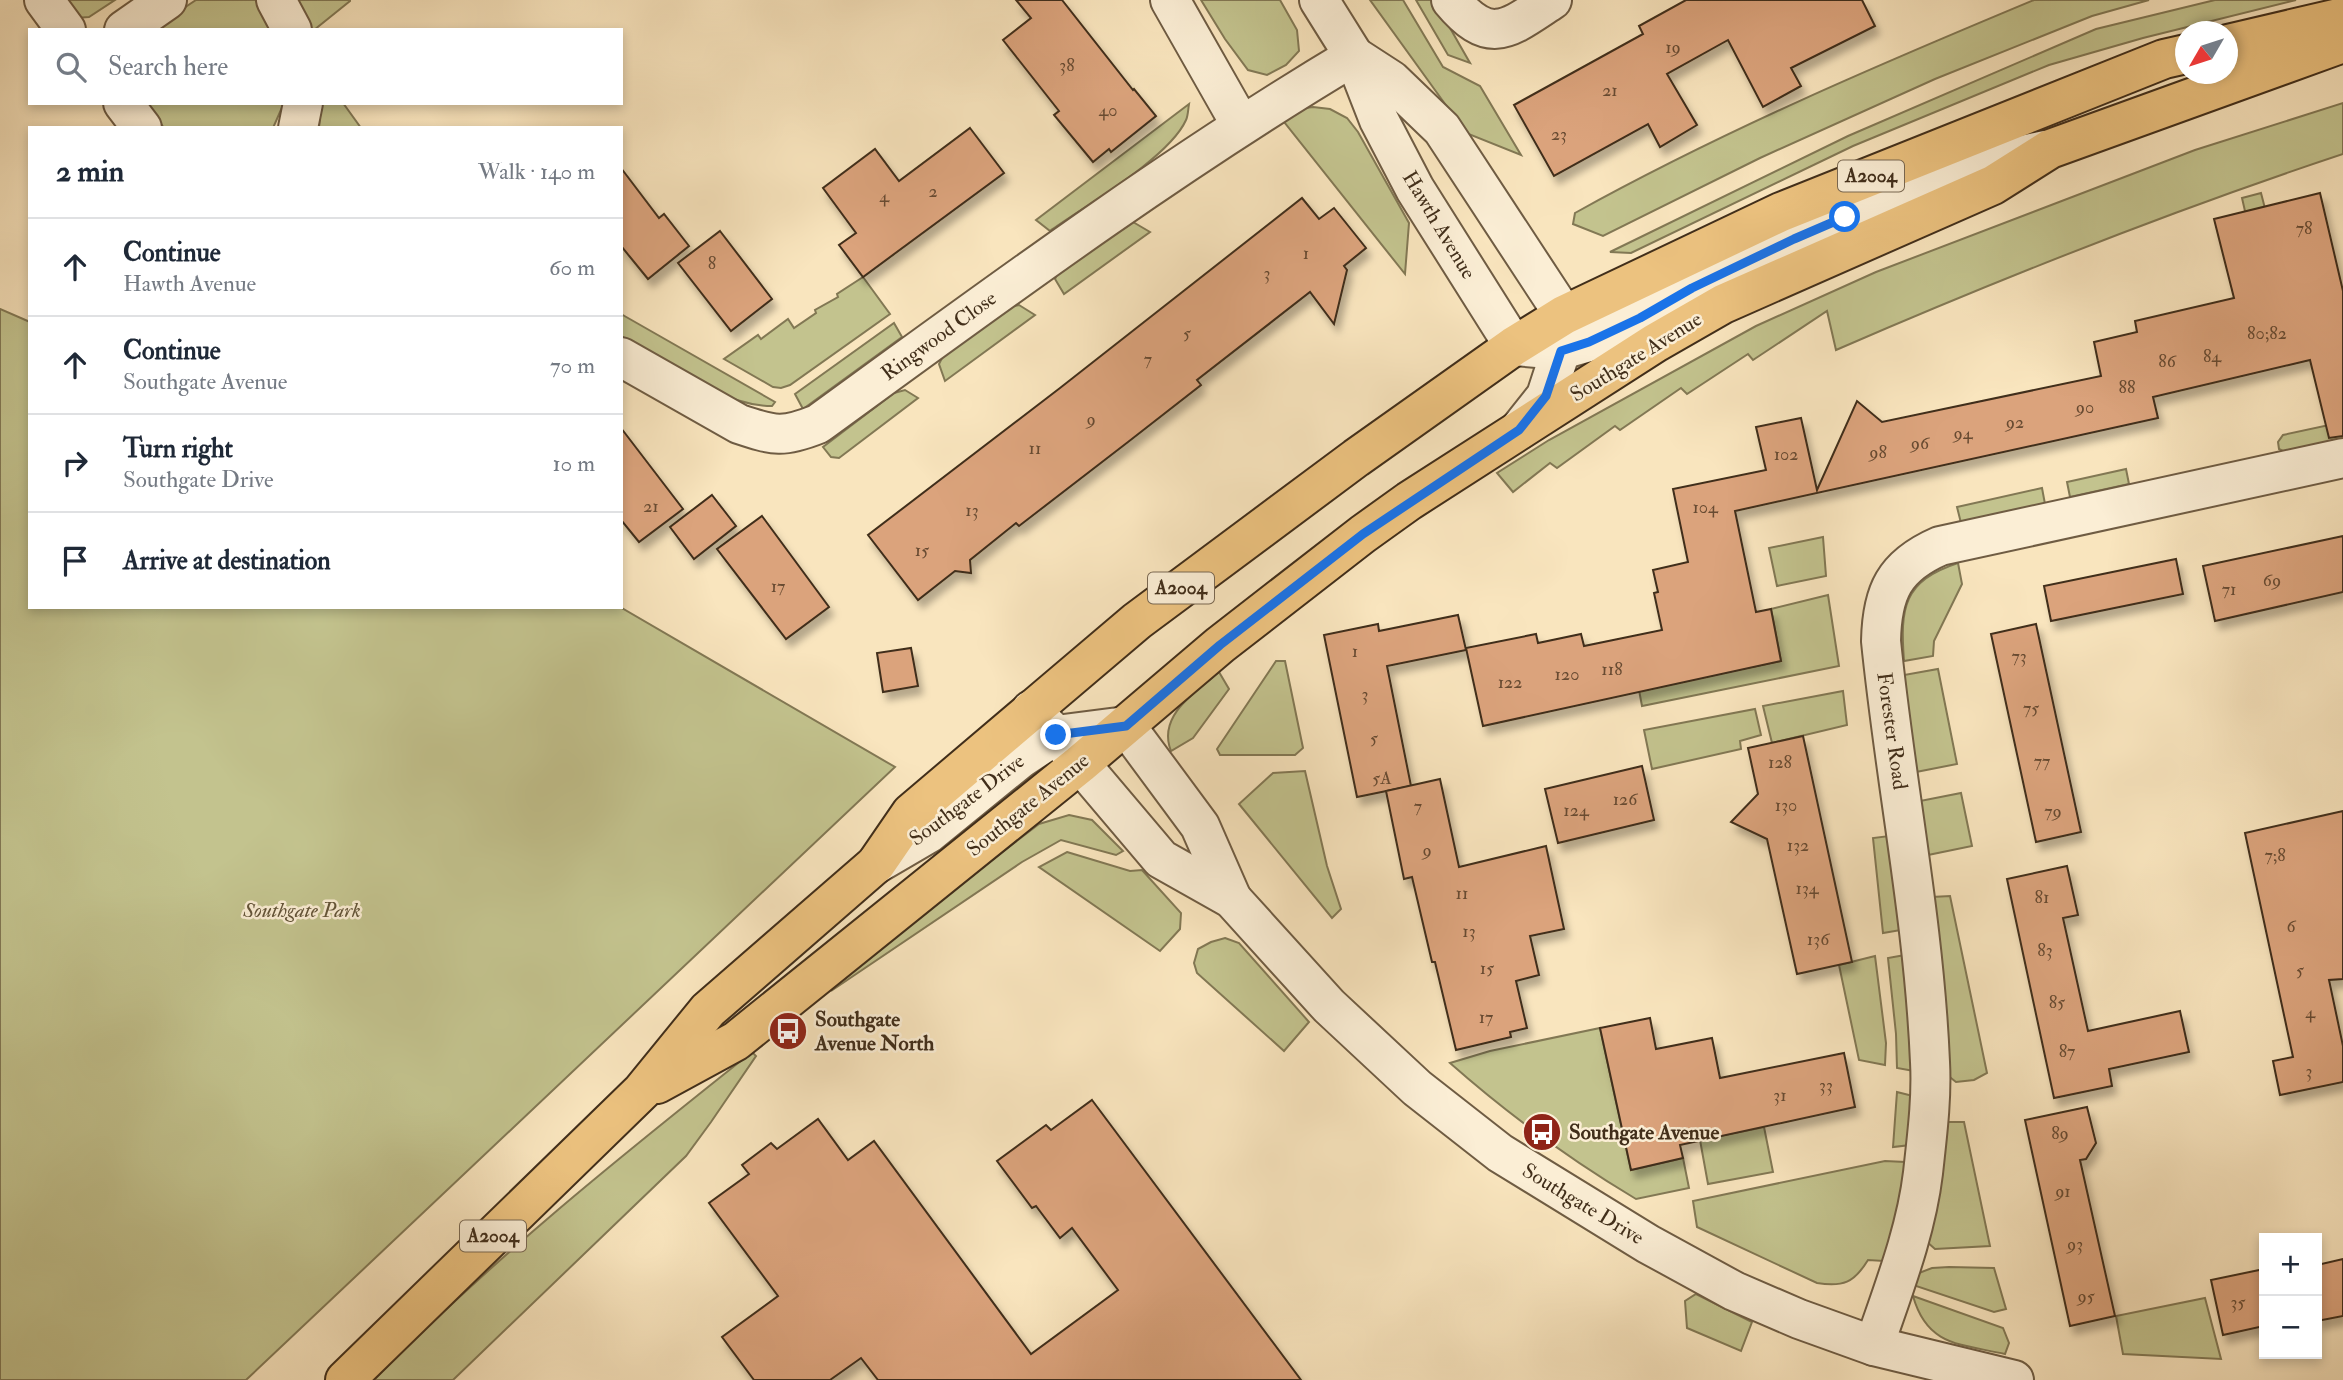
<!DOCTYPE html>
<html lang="en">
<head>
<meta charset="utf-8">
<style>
	:root { --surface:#fff; --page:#f2f2f3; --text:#1f2937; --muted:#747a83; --line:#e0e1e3 }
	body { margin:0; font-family:"IM FELL Double Pica",serif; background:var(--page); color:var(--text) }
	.controls { position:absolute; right:21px; bottom:21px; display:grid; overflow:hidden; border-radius:0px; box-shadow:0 4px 10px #0003 }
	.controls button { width:63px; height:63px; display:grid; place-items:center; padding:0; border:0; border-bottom:2px solid var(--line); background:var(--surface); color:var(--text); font:35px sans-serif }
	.compass { position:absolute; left:2175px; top:21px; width:63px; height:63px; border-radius:50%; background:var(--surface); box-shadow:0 4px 10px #0003; rotate:231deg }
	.stop { position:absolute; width:21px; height:21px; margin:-16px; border:5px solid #1a73e8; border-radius:50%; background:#fff }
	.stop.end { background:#1a73e8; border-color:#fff; box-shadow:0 2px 7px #0008 }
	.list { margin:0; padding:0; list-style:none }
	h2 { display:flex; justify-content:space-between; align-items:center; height:91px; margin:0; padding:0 28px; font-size:30px }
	h2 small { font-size:23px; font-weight:400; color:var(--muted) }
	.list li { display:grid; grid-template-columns:46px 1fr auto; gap:21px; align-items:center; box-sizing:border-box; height:98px; padding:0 28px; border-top:2px solid var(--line) }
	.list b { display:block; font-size:26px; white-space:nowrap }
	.list p { margin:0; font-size:23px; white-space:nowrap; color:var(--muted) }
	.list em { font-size:23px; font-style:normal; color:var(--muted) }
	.icon { flex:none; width:38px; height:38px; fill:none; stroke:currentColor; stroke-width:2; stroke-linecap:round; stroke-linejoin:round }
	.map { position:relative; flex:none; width:2343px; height:1380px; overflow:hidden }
	.search { position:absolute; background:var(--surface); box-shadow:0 4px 10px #0003; left:28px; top:28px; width:595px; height:77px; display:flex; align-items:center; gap:18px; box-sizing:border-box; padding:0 24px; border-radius:0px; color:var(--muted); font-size:26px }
	.panel { position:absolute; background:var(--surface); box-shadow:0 4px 10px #0003; left:28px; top:126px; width:595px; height:483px; border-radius:0px }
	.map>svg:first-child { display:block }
	.green { fill:#c3c38e; stroke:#827854; stroke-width:2 }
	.building { fill:#dba37c; stroke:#412e1a; stroke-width:2; filter:url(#shadow) }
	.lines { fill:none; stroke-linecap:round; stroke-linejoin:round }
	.minor-casing { stroke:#6f5c43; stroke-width:42 }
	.major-casing { stroke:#412e1a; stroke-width:42 }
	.minor { stroke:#fbeed5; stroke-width:38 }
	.major { stroke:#ecc27f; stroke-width:38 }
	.route { stroke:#1a73e8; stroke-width:9 }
	.labels { text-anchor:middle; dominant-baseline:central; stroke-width:5; stroke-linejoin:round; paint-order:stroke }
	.number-label { font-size:18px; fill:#684b32 }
	.shield { fill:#fbeed5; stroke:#796852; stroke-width:2 }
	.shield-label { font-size:19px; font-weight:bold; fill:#412e1a }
	.street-label { font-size:21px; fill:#412e1a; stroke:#fbeed5 }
	.park-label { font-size:21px; font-style:italic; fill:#625337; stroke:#fbeed5 }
	.poi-label { font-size:21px; font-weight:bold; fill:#412e1a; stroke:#fbeed5; text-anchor:start }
</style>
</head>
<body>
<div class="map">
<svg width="2343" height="1380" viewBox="0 0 2343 1380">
	<defs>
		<filter id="shadow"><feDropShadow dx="4.5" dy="8" stdDeviation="3.5" flood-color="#0004"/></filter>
	</defs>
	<rect width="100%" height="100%" fill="#f9e5be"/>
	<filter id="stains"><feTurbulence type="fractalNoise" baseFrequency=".00286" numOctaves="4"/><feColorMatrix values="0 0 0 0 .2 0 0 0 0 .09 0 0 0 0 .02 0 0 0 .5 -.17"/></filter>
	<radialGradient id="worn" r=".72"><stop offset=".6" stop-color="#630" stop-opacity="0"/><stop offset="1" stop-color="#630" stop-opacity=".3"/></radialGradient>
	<g class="green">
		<path d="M 62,0 L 115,0 L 89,17 L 75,18 Z"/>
		<path d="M 196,0 L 256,0 L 274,30 L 151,30 Z"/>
		<path d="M 294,0 L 350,0 L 350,1 L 314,30 L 308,30 Z"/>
		<path d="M 1201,0 L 1280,0 L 1297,30 L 1299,51 L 1286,65 L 1267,75 L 1248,70 L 1225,39 Z"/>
		<path d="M 1370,0 L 1403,0 L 1443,67 L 1480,86 L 1521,155 L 1466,133 Z"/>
		<path d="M 1416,0 L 1434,0 L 1470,63 L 1448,55 Z"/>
		<path d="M 2034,0 L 2149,0 L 2092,16 L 1935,79 L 1760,158 L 1603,236 L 1573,224 L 1575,213 C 1723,131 1878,65 2034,0 Z"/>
		<path d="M 2215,0 L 2296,0 L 2143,38 L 2049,65 L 1853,146 L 1631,253 L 1610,252 L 1848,136 L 2096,29 Z"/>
		<path d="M 146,103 L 284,103 L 273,128 L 164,128 Z"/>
		<path d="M 321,103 L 343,103 L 361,128 L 319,128 Z"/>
		<path d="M 2343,103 L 2343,154 C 2171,211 2002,278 1836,350 L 1827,311 L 1753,360 L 1748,354 L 1687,394 L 1681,388 L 1620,430 L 1615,426 L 1557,468 L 1550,463 L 1513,492 L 1497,473 L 1549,440 L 1756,326 L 1876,272 L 2195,150 Z"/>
		<path d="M 1189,104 C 1188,110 1188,116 1186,120 C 1169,158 1085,206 1050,231 L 1036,220 Z"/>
		<path d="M 1313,107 L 1330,109 L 1347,118 L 1358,132 L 1409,223 L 1405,274 L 1281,118 L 1298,109 Z"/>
		<path d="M 2261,193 L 2276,251 L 2255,255 L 2242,198 Z"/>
		<path d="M 1133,222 L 1150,232 L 1064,294 L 1055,279 L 1058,272 L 1128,223 Z"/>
		<path d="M 863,277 L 890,314 L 790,385 L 781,388 L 773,387 L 724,359 L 758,335 L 761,339 L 788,319 L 794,328 L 816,313 L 815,310 L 838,297 L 837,294 Z"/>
		<path d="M 1019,305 L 1035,315 L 945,381 L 939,364 L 943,356 L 1010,307 Z"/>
		<path d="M 0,309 L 30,322 L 30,607 L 620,607 L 895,767 L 246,1380 L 0,1380 Z"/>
		<path d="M 621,314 L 775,402 L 772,406 C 720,406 666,363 621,336 Z"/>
		<path d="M 894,323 L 902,337 L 803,409 L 795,394 Z"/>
		<path d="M 905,390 L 918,398 L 839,458 L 831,457 L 823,447 L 894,393 Z"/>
		<path d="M 2343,422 L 2343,440 L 2287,453 L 2279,449 L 2278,442 L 2283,435 Z"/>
		<path d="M 2126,469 L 2129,484 L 2070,497 L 2067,482 Z"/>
		<path d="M 2042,488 L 2045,504 L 1961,523 L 1957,507 Z"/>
		<path d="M 1823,537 L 1826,576 L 1777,586 L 1769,548 Z"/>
		<path d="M 1958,563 L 1962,584 L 1934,641 L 1933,656 L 1904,661 C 1900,608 1903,581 1958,563 Z"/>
		<path d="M 1828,595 L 1839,666 L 1642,706 L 1639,690 L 1781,661 L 1771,609 Z"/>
		<path d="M 1276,661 L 1285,661 L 1303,748 L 1295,755 L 1220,755 L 1217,749 Z"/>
		<path d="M 1938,669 L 1957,764 L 1916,772 L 1904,675 Z"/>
		<path d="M 1219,672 L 1229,689 L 1193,738 L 1171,751 C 1157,716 1195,692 1219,672 Z"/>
		<path d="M 1843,691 L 1847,725 L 1772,743 L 1763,706 Z"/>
		<path d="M 1755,709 L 1761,735 L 1740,741 L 1741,749 L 1652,769 L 1644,730 Z"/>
		<path d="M 1305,771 L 1327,866 L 1341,909 L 1332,918 L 1239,804 L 1273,773 Z"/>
		<path d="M 1961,793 L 1972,846 L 1928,855 L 1920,801 Z"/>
		<path d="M 1069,815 L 1092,820 L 1123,851 L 1116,855 L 1061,840 L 1022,862 L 831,991 L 843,974 L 1039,824 Z"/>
		<path d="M 1889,836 L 1901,930 L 1883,933 L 1873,838 Z"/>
		<path d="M 1067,852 L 1130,871 L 1142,870 L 1181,913 L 1180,929 L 1160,951 L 1039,867 Z"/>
		<path d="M 1950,896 L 1987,1073 L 1974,1080 L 1956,1082 L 1946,1074 L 1932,897 Z"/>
		<path d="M 1225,938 L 1239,943 L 1309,1022 L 1284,1051 L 1197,973 L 1194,963 L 1198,949 L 1211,942 Z"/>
		<path d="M 1905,955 L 1914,1071 L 1897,1068 L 1896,1034 L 1888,958 Z"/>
		<path d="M 1875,956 L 1886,1043 L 1885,1065 L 1859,1060 L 1839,965 Z"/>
		<path d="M 1600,1028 L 1631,1170 L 1683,1158 L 1689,1188 L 1636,1199 C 1569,1159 1509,1115 1450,1063 L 1490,1051 Z"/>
		<path d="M 752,1052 L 756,1056 L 711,1122 L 686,1156 L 453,1380 L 374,1380 C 491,1260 621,1156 752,1052 Z"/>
		<path d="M 1897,1092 L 1913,1096 L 1910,1145 L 1893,1147 Z"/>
		<path d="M 1945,1122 L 1964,1122 L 1990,1246 L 1935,1249 L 1926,1241 Z"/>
		<path d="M 1764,1127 L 1773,1172 L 1708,1184 L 1700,1140 Z"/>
		<path d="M 1885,1161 L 1905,1162 L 1901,1196 L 1884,1261 L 1868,1260 C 1854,1283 1843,1287 1817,1283 L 1697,1227 L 1693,1201 Z"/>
		<path d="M 1949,1267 L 1994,1268 L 2006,1309 L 1994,1312 L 1913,1285 L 1919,1273 L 1932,1268 Z"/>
		<path d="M 1696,1294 L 1752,1322 L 1741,1351 L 1687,1328 L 1685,1301 Z"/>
		<path d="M 1913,1296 L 2003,1328 L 2009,1343 L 2005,1354 C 1960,1344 1927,1346 1913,1296 Z"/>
		<path d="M 2205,1298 L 2221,1359 L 2123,1354 L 2116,1316 Z"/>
	</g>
	<g class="building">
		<path d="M 1016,0 L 1062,0 L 1133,90 L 1134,89 L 1156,116 L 1111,152 L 1109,149 L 1093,162 L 1054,115 L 1059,111 L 1003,40 L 1031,18 Z"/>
		<path d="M 1686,0 L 1862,0 L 1875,26 L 1791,68 L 1801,86 L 1763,107 L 1728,40 L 1667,74 L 1697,125 L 1660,147 L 1648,124 L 1554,176 L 1514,105 L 1643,34 L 1639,26 Z"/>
		<path d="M 970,128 L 1004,173 L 863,277 L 839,245 L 856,233 L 823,188 L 875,149 L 899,181 Z"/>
		<path d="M 621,168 L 659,218 L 664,214 L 689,246 L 648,279 L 621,246 Z"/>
		<path d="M 2320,193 L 2343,291 L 2343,436 L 2329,438 L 2310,360 L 2153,397 L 2158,418 L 1735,511 L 1756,612 L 1771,609 L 1781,661 L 1483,726 L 1466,648 L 1536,634 L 1538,643 L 1581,634 L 1584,646 L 1662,630 L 1654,593 L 1658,592 L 1653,570 L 1688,562 L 1673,489 L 1766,470 L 1756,427 L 1801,418 L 1817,490 L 1857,401 L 1882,422 L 2101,376 L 2094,342 L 2137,332 L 2135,321 L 2234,298 L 2214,219 Z"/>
		<path d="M 1302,198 L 1319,219 L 1334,208 L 1366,248 L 1344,266 L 1347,270 L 1334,324 L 1310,292 L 1197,380 L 1201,385 L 1128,442 L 1019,526 L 1016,523 L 970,560 L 971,573 L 955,571 L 918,600 L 868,535 L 1060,388 Z"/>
		<path d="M 720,231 L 772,299 L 731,331 L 678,263 Z"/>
		<path d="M 621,428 L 683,509 L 639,542 L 621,520 Z"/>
		<path d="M 712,495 L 736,526 L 694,559 L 670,527 Z"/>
		<path d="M 762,516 L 829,607 L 786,639 L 717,549 Z"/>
		<path d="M 2343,536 L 2343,592 L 2215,621 L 2203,566 Z"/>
		<path d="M 2176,559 L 2183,594 L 2051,621 L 2044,586 Z"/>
		<path d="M 1458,615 L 1466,650 L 1387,666 L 1411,786 L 1357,797 L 1324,635 L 1378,624 L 1379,631 Z"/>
		<path d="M 2036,624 L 2081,832 L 2036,842 L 1991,634 Z"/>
		<path d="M 911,648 L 918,686 L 883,692 L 877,653 Z"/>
		<path d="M 1803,736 L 1852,962 L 1797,974 L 1767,839 L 1731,822 L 1758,794 L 1748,748 Z"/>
		<path d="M 1642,766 L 1654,820 L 1558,843 L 1545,789 Z"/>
		<path d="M 1440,779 L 1459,867 L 1546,846 L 1564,929 L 1530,936 L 1539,975 L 1516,981 L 1527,1028 L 1510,1032 L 1511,1037 L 1456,1050 L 1435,962 L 1432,962 L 1412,877 L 1404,879 L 1386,791 Z"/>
		<path d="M 2343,811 L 2343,979 L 2329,980 L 2343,1046 L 2343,1082 L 2280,1095 L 2273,1061 L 2293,1057 L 2245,833 Z"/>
		<path d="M 2067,866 L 2078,915 L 2063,918 L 2088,1031 L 2180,1011 L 2189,1052 L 2109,1069 L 2112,1086 L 2054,1098 L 2007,879 Z"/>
		<path d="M 1650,1018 L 1656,1049 L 1712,1038 L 1720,1078 L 1844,1053 L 1855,1107 L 1680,1145 L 1683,1158 L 1631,1170 L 1600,1028 Z"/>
		<path d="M 1092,1100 L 1301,1380 L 878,1380 L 861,1358 L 830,1380 L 754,1380 L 722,1337 L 778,1296 L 709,1203 L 749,1174 L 742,1165 L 771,1143 L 777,1149 L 818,1119 L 848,1160 L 874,1141 L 1031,1354 L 1118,1290 L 1072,1228 L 1060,1238 L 1036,1206 L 1032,1208 L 997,1161 L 1046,1125 L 1051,1130 Z"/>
		<path d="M 2087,1107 L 2096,1143 L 2086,1159 L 2080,1160 L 2115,1316 L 2070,1326 L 2025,1120 Z"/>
		<path d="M 2343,1259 L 2343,1316 L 2317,1321 L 2317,1265 Z"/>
		<path d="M 2264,1269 L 2264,1326 L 2223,1335 L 2211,1280 Z"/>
	</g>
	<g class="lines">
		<g class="minor-casing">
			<g id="minor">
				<path d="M 44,0 L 66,30"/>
				<path d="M 276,0 L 292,30"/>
				<path d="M 1170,0 L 1241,125"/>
				<path d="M 1319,0 L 1354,56 L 1379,120 L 1415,189 L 1514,346 L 1561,350 L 1589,342 L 1640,319 L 1692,288 L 1794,239 L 1985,163 L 2045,150"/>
				<path d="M 1451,0 C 1490,47 1508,29 1552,0"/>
				<path d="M 124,30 L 167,0"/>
				<path d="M 1354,56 L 1391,80 L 1442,129 L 1564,315 L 1561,350 L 1546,396 L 1519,430"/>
				<path d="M 123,103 L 142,128"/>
				<path d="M 298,128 L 303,103"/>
				<path d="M 621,357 L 739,424 C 775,436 783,438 818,424 C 994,296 1168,167 1354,56"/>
				<path d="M 1031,710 L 1056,735 L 1161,859 L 1232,899 L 1329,1006 L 1417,1088 L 1500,1153 L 1648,1244 L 1734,1291 L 1799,1319 L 1874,1346 L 2014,1380"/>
				<path d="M 876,864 L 929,833 L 1020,759 L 1056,735 L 1126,726 L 1200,826 L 1232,899"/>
				<path d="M 1874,1346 C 1893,1290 1916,1232 1923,1173 C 1927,1136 1932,1098 1930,1062 C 1924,920 1895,781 1881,641 C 1882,592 1894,566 1940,546 L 2343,458"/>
			</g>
		</g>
		<g class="major-casing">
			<g id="major">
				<path d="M 2228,44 L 2343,17"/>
				<path d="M 657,1084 L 736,1041 L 1080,764 L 1220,645 L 1363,534 L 1409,501 L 1655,343 L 1723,304 L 1993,185 L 2050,149 L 2343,43"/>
				<path d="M 345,1380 L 642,1091 L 708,1010 L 876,864 L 911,813 L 1137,621 L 1356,458 L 1514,346 L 1564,315 L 1781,212 L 2164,59 L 2186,54"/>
			</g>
		</g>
		<use href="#minor" class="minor"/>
		<use href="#major" class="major"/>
	</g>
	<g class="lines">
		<path class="route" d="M 1056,735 L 1126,726 L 1220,645 L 1363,534 L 1519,430 L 1546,396 L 1561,351 L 1589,342 L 1640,318 L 1692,288 L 1794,239 L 1845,217"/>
	</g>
	<defs>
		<g id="bus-disc" transform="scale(2.0125)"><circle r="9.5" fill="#8f2418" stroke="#fbeed5"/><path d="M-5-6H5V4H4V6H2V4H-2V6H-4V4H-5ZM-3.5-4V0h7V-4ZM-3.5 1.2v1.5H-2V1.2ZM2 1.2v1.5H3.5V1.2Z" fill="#fff"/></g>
	</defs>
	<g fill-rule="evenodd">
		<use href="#bus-disc" x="788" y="1031"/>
		<use href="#bus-disc" x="1542" y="1132"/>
	</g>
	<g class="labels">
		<g class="number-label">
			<text x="1673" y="47">19</text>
			<text x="1067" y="65">38</text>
			<text x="1610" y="90">21</text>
			<text x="1108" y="110">40</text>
			<text x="1559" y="134">23</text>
			<text x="933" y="191">2</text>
			<text x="884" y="196">4</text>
			<text x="2304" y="228">78</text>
			<text x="1306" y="253">1</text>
			<text x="712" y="263">8</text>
			<text x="1267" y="273">3</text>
			<text x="1187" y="333">5</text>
			<text x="2267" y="333">80;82</text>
			<text x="2212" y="356">84</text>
			<text x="1148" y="359">7</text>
			<text x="2167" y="361">86</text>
			<text x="2127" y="387">88</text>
			<text x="2085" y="407">90</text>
			<text x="1091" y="419">9</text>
			<text x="2015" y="422">92</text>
			<text x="1963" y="433">94</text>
			<text x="1920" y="443">96</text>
			<text x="1035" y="448">11</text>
			<text x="1878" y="452">98</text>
			<text x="1786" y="454">102</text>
			<text x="651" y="506">21</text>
			<text x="1705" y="507">104</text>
			<text x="972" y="510">13</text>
			<text x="922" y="550">15</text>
			<text x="2272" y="580">69</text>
			<text x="778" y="586">17</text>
			<text x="2229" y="589">71</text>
			<text x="1355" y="651">1</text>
			<text x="2019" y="656">73</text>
			<text x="1612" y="669">118</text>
			<text x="1567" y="674">120</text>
			<text x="1510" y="682">122</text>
			<text x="1365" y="694">3</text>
			<text x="2031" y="708">75</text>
			<text x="1374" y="738">5</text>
			<text x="2042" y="761">77</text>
			<text x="1780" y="762">128</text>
			<text x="1382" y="778">5A</text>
			<text x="1625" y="799">126</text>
			<text x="1786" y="805">130</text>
			<text x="1418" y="806">7</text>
			<text x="1576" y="810">124</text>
			<text x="2053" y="811">79</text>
			<text x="1798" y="845">132</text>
			<text x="1427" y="850">9</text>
			<text x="2275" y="855">7;8</text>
			<text x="1807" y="888">134</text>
			<text x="1462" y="893">11</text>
			<text x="2042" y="897">81</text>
			<text x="2291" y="926">6</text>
			<text x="1469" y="931">13</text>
			<text x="1818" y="939">136</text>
			<text x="2045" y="950">83</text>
			<text x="1487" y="968">15</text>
			<text x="2300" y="970">5</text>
			<text x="2057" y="1002">85</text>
			<text x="2310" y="1012">4</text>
			<text x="1486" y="1017">17</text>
			<text x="2067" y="1051">87</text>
			<text x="2309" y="1071">3</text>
			<text x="1826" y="1085">33</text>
			<text x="1780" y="1095">31</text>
			<text x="2060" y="1133">89</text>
			<text x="2063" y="1191">91</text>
			<text x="2075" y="1244">93</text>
			<text x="2086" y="1296">95</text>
			<text x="2238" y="1302">35</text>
		</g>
		<g class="shield">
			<rect x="1838" y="160.5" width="66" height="31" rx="5"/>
			<rect x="1148" y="572.5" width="66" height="31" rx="5"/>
			<rect x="460" y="1220.5" width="66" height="31" rx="5"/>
		</g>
		<g class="shield-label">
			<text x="1871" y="176">A2004</text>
			<text x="1181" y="588">A2004</text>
			<text x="493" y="1236">A2004</text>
		</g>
		<g class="street-label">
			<text transform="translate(1439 225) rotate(59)">Hawth Avenue</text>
			<text transform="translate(939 336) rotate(-36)">Ringwood Close</text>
			<text transform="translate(1636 357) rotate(-32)">Southgate Avenue</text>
			<text transform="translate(1892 731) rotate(82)">Forester Road</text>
			<text transform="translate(967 800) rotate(-37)">Southgate Drive</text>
			<text transform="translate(1028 805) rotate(-39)">Southgate Avenue</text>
			<text transform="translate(1583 1204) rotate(31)">Southgate Drive</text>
		</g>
		<g class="park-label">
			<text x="302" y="910">Southgate Park</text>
		</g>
		<g class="poi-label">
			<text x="815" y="1019">Southgate<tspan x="815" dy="24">Avenue North</tspan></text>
			<text x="1569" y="1132">Southgate Avenue</text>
		</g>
	</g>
	<rect width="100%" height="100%" filter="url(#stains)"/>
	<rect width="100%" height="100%" fill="url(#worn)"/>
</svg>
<div class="controls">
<button>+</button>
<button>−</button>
</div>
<svg class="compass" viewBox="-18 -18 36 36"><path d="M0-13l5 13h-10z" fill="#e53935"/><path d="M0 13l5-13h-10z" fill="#747a83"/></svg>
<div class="stop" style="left:1845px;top:217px"></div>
<div class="stop end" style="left:1056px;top:735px"></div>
<div class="search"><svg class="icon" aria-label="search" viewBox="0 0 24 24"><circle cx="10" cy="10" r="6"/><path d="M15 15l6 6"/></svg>Search here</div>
<section class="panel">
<h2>2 min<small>Walk · 140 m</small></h2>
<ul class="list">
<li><svg class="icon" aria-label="ahead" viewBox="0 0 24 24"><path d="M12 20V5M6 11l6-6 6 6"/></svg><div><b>Continue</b><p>Hawth Avenue</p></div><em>60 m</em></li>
<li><svg class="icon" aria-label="ahead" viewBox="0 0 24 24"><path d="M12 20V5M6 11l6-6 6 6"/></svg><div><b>Continue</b><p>Southgate Avenue</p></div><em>70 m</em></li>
<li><svg class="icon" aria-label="right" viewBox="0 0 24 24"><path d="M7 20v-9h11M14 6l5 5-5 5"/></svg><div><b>Turn right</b><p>Southgate Drive</p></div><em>10 m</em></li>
<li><svg class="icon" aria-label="arrive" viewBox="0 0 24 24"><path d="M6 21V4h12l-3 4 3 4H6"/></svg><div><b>Arrive at destination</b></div></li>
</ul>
</section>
</div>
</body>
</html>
